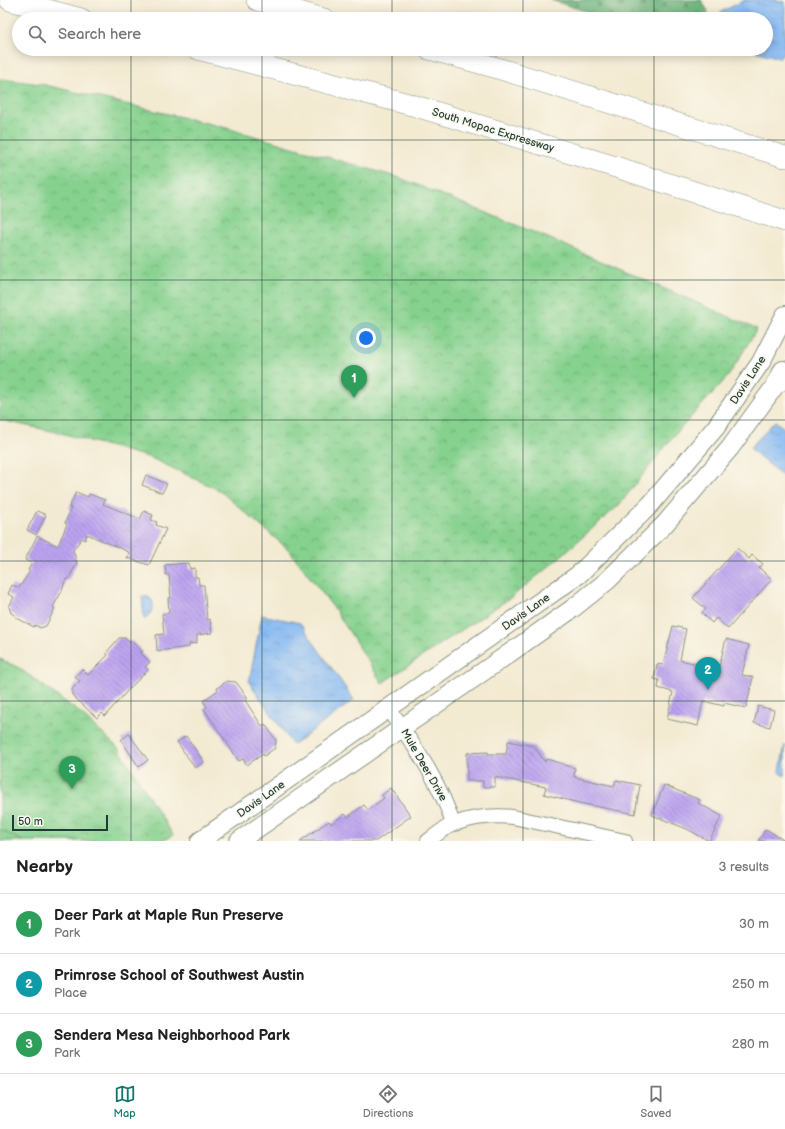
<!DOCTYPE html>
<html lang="en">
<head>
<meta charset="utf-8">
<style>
	:root { --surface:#fff; --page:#f2f2f2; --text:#222; --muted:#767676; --line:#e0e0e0; --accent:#0f766e }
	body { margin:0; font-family:"Balsamiq Sans",sans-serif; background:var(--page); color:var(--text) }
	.scale { position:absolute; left:12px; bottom:10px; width:96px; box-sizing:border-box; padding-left:4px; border:2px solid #1f3d34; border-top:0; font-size:11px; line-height:14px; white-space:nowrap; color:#1f3d34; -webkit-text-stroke:3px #fbf7ec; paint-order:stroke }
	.you { position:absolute; left:366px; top:338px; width:14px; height:14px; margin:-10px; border:3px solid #fff; border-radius:50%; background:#1a73e8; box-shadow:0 0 0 6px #1a73e833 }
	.badge { display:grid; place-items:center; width:26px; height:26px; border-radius:50%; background:var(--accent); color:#fff; font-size:13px; font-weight:700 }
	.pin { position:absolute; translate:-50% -33px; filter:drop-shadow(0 1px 2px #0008) }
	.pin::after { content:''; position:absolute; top:21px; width:14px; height:12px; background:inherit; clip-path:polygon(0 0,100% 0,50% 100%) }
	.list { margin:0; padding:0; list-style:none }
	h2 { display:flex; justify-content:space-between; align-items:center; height:52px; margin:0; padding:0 16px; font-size:17px }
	h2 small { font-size:13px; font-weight:400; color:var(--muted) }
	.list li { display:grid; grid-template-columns:26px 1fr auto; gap:12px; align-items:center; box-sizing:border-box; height:60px; padding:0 16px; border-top:1px solid var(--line) }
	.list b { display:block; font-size:15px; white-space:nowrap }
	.list p { margin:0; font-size:13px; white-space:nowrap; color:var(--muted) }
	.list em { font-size:13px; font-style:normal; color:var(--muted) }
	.icon { flex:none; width:22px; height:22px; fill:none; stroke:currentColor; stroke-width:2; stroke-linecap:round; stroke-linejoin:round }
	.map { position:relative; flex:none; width:785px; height:841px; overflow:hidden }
	.search { position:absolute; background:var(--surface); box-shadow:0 2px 10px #0003; left:12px; right:12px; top:12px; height:44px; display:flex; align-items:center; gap:10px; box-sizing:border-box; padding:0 14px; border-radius:22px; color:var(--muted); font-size:15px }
	.sheet { height:232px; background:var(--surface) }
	nav { display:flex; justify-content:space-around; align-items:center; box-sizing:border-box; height:56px; border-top:1px solid var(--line); background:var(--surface); font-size:11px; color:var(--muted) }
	nav a { display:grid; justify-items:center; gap:2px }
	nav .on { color:var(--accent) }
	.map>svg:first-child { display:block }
	.forest { fill:url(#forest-firs); stroke:#467856 }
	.park { fill:url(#park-crowns); stroke:#528761 }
	.garden { fill:#86d18e; stroke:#528761 }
	.water { fill:url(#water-ripples); stroke:#527a93 }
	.building { fill:url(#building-back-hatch) }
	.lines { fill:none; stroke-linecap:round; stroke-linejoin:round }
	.minor-casing { stroke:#899483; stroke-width:16 }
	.major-casing { stroke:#899483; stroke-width:20 }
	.highway-casing { stroke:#899483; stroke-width:22 }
	.minor { stroke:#fff; stroke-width:14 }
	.major { stroke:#fff; stroke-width:18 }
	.highway { stroke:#fff; stroke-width:21 }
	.grid { fill:none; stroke:#1f3d34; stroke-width:1; stroke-opacity:0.55 }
	.labels { text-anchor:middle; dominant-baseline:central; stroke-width:3; stroke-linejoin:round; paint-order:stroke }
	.street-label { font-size:11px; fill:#1f3d34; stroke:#fbf7ec }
</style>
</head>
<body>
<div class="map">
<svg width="785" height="841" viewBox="0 0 785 841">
	<defs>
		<pattern id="forest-firs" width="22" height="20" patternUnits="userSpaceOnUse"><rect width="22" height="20" fill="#6cb379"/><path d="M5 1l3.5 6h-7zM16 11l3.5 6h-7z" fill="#589364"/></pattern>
		<pattern id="park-crowns" width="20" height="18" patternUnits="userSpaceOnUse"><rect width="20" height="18" fill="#86d18e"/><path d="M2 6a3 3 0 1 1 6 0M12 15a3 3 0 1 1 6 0" fill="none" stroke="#6dab75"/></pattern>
		<pattern id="water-ripples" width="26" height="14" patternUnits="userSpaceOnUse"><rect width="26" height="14" fill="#84b8f2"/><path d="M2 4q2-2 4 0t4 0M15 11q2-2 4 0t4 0" fill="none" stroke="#6b97c5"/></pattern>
		<pattern id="building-back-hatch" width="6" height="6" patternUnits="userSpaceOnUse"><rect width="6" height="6" fill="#bca3f0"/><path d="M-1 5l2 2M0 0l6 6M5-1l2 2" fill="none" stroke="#9886c3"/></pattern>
	</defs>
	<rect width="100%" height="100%" fill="#fbf7ec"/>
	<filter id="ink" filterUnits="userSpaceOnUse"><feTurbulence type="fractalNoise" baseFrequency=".025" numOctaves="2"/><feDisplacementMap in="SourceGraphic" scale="8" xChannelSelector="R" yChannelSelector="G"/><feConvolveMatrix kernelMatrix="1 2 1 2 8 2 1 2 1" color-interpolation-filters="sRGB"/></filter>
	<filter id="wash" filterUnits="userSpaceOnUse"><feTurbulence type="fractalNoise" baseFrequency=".012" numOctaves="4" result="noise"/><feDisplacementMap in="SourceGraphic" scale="16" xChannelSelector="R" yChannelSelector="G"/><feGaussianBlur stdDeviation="0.9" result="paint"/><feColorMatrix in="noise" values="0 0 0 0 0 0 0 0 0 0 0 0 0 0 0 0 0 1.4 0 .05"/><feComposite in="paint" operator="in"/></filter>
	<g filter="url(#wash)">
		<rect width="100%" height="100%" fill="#f3ead2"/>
		<path class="forest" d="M 551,0 L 701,0 L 708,11 L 707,17 L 703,19 L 609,19 Z"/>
		<g class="park">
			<path d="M 0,79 L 41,84 L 223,127 L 400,178 L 548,238 L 757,329 L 729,375 L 672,438 L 619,505 L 553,563 L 513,596 L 382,683 L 336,611 L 289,550 L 219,490 L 151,458 L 61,433 L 0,420 Z"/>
			<path d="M 0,659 L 19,668 L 79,712 L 119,749 L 173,835 L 162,841 L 23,841 L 0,830 Z"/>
		</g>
		<path class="garden" d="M 0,830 L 23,841 L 0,841 Z"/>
		<g class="water">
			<path d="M 745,0 L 776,0 L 785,2 L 785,51 L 779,58 L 748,49 L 766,49 L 766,19 L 715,19 L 721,12 Z"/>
			<path d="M 775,421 L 785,429 L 785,478 L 750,448 Z"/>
			<path d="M 142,596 C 158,596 155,613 144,619 Z"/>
			<path d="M 262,615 L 300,623 L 354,700 L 293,745 L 249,682 Z"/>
			<path d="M 785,745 L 785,776 L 781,774 L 780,771 Z"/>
		</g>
		<g id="blocks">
			<g class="building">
				<path d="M 146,475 L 167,484 L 162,493 L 142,485 Z"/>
				<path d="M 76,492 L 88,497 L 89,494 L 105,500 L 103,504 L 140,519 L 144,511 L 153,515 L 151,520 L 157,522 L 156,525 L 166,529 L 149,565 L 127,558 L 129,552 L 87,534 L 85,540 L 82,538 L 73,550 L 77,563 L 68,580 L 66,579 L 62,591 L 53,607 L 55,608 L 46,626 L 40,628 L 35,625 L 34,627 L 15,617 L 16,616 L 11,613 L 9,607 L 14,597 L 8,594 L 12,585 L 19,588 L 30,571 L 28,570 L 32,563 L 25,560 L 37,536 L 58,546 L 67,524 L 65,523 L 71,508 L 69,508 Z"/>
				<path d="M 37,511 L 46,515 L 36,535 L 27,530 Z"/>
				<path d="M 737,548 L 749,559 L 752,555 L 763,564 L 759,568 L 772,579 L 728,629 L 716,618 L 712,623 L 702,613 L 706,609 L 693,598 Z"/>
				<path d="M 189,563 L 190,569 L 195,568 L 195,577 L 198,577 L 199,585 L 204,585 L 207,620 L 210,619 L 212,633 L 197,635 L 197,643 L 189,644 L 189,647 L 157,651 L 156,635 L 164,634 L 162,614 L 169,613 L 168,598 L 171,598 L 169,575 L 166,575 L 165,565 Z"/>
				<path d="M 673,626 L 686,629 L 680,660 L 706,666 L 706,664 L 719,667 L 726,639 L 749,645 L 742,675 L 753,677 L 746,708 L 724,703 L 724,706 L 703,701 L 698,726 L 667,719 L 673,692 L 658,688 L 659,680 L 654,679 L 657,664 L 663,665 Z"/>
				<path d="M 119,638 L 125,638 L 129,642 L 131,641 L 143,652 L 140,652 L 150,662 L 145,667 L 148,670 L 130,688 L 105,716 L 102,713 L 97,718 L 72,695 L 72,689 L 80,681 L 75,677 L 82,669 L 88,675 L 108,655 L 106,653 Z"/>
				<path d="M 227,681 L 236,682 L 248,698 L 245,700 L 250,708 L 262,726 L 265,724 L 276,740 L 275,748 L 264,756 L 263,754 L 247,765 L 243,759 L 239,761 L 204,709 L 207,707 L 203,701 L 218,690 L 217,688 Z"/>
				<path d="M 758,706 L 774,710 L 770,727 L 754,723 Z"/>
				<path d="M 129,734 L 148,760 L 139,767 L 121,740 Z"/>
				<path d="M 186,736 L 204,762 L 195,768 L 177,742 Z"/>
				<path d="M 508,741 L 534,746 L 545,762 L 546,759 L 564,764 L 564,765 L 575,768 L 574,777 L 614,786 L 616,780 L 640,785 L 635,814 L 579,803 L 544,794 L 546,787 L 495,777 L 495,787 L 483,787 L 483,781 L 467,781 L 467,753 L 488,752 L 488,754 L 506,754 Z"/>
				<path d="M 664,785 L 700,800 L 698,803 L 722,816 L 709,841 L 687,829 L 652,815 Z"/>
				<path d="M 391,788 L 411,816 L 376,841 L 300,841 L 329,821 L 331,824 L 345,814 L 348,817 L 364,805 L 368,810 L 384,798 L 382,795 Z"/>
				<path d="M 766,829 L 785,841 L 758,841 Z"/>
			</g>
		</g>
	</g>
	<g filter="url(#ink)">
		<use href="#blocks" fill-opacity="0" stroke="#899483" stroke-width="1"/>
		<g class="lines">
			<g class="minor-casing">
				<g id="minor">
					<path d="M 389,709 C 414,746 440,781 453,824"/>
					<path d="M 428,841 C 436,835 445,827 454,824 C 473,817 494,815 513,817 L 625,841"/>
				</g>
			</g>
			<g class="major-casing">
				<g id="major">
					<path d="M 200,841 L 578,575 L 650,505 L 716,427 L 761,362 L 785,315"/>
					<path d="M 239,841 L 497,662 L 572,609 L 607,581 L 664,525 L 730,448 L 777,383 L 783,370"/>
				</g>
			</g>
			<g class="highway-casing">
				<g id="highway">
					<path d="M 10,0 L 81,19"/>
					<path d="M 257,0 L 324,19"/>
					<path d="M 198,49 L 412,105 L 619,168 L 785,221"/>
					<path d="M 429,49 L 497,68 L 785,157"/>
					<path d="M 777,383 L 785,373"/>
				</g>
			</g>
			<use href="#minor" class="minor"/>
			<use href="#major" class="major"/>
			<use href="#highway" class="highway"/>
		</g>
	</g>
	<path class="grid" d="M 131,0 L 131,19M 262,0 L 262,19M 392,0 L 392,19M 523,0 L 523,19M 654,0 L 654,19M 131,49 L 131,841M 262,49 L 262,841M 392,49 L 392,841M 523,49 L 523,841M 654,49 L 654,841M 0,140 L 785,140M 0,280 L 785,280M 0,420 L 785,420M 0,561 L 785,561M 0,701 L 785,701"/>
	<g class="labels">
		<g class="street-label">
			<text transform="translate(493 130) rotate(17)">South Mopac Expressway</text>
			<text transform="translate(748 380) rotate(-57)">Davis Lane</text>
			<text transform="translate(526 612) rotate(-35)">Davis Lane</text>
			<text transform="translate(424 765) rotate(60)">Mule Deer Drive</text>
			<text transform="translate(261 799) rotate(-35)">Davis Lane</text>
		</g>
	</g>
</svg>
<div class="scale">50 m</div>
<div class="you"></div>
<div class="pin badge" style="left:354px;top:398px;background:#2e9e5b">1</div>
<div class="pin badge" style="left:708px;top:690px;background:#0f9aa8">2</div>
<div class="pin badge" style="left:72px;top:789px;background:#2e9e5b">3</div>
<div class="search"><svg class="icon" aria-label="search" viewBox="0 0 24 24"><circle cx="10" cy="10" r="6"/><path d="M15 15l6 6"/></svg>Search here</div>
</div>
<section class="sheet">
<h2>Nearby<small>3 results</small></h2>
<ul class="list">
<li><span class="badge" style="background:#2e9e5b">1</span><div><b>Deer Park at Maple Run Preserve</b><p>Park</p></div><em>30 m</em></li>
<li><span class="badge" style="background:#0f9aa8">2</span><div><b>Primrose School of Southwest Austin</b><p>Place</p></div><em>250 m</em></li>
<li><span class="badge" style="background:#2e9e5b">3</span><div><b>Sendera Mesa Neighborhood Park</b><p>Park</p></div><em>280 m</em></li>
</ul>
</section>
<nav>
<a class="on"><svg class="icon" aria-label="map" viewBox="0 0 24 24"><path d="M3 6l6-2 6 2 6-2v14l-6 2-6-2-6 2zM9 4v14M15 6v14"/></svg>Map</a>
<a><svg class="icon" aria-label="directions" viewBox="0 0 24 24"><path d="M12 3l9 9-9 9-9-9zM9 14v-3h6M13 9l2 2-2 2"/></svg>Directions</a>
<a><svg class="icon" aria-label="saved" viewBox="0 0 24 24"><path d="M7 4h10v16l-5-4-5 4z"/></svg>Saved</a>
</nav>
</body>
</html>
